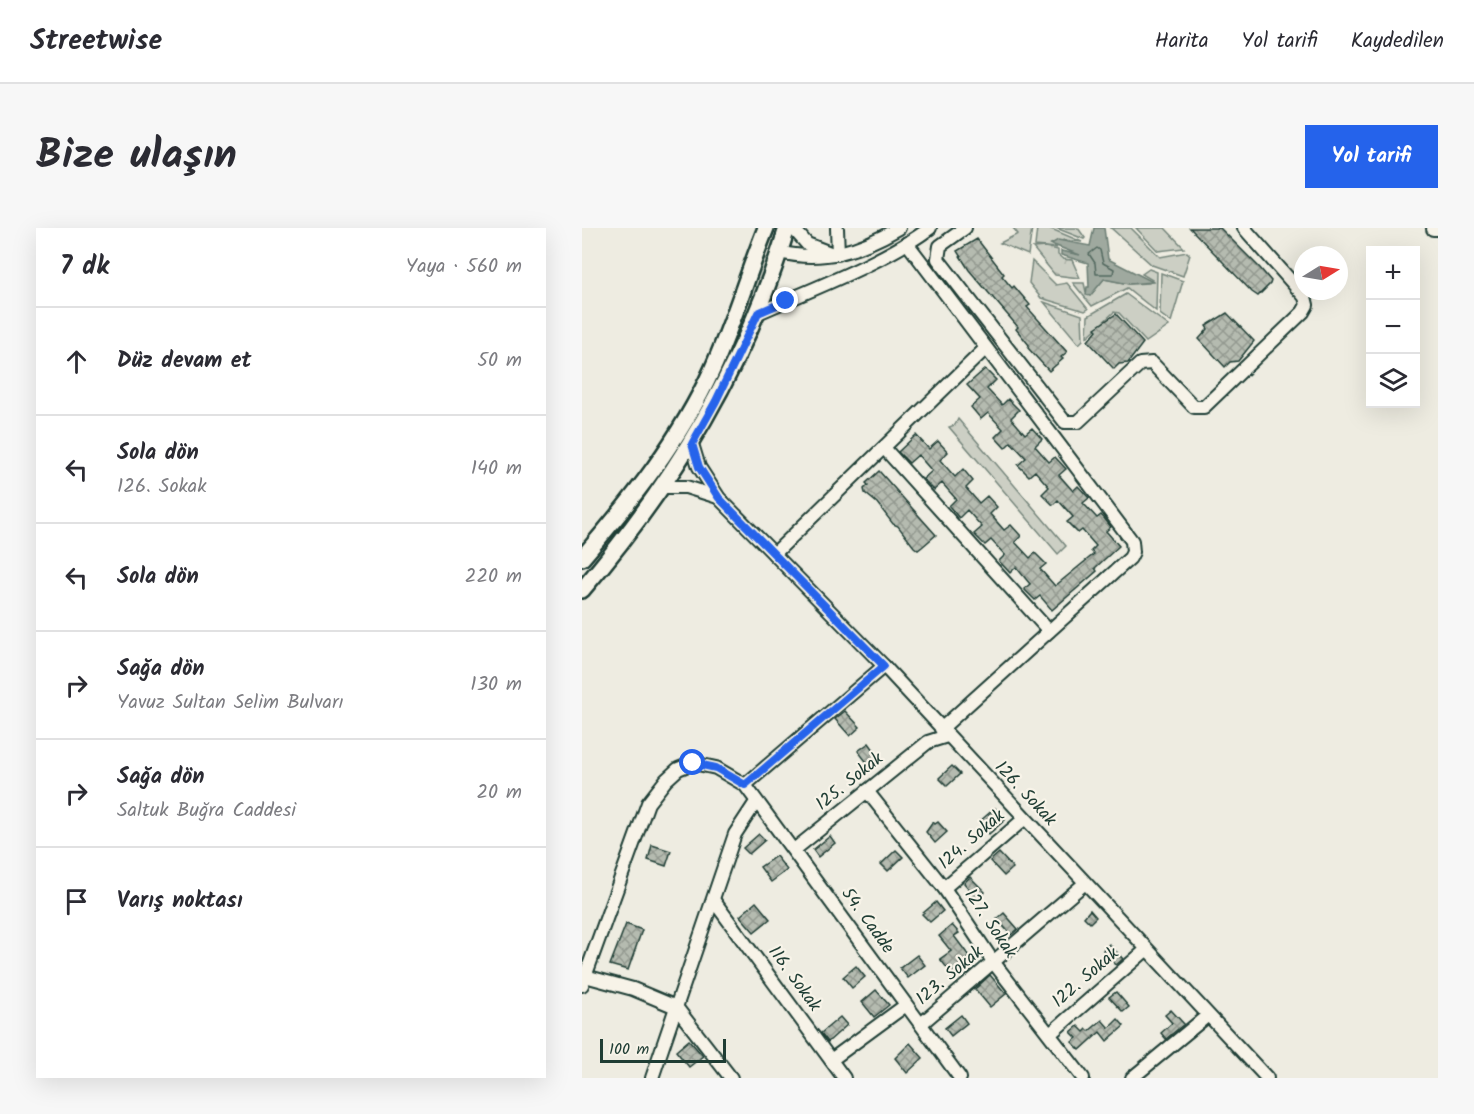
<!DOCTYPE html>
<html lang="tr">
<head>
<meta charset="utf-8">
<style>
	:root { --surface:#fff; --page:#f7f7f7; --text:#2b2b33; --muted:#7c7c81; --line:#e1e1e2; --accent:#2563eb }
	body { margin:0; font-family:Kalam,sans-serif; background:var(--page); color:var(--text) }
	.controls { position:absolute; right:18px; top:18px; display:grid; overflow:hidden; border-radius:0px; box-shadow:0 6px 24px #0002 }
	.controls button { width:54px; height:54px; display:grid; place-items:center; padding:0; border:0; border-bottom:2px solid var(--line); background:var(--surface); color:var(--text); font:30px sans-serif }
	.compass { position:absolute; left:712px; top:18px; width:54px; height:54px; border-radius:50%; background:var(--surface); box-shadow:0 6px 24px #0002; rotate:79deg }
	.scale { position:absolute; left:18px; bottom:15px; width:126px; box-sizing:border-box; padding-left:6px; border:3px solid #1f3d34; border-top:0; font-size:16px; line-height:21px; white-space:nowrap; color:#1f3d34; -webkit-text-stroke:4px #f7f3e8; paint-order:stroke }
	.stop { position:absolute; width:18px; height:18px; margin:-14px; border:4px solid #2563eb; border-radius:50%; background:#fff }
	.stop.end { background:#2563eb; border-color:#fff; box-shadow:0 2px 6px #0008 }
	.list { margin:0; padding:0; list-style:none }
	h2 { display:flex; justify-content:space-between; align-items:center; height:78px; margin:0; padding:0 24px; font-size:26px }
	h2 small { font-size:20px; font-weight:400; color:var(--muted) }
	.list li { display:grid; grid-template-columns:39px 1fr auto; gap:18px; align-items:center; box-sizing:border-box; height:108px; padding:0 24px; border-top:2px solid var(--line) }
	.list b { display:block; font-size:22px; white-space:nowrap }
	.list p { margin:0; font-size:20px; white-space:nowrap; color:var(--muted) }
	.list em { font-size:20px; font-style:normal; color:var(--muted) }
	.icon { flex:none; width:33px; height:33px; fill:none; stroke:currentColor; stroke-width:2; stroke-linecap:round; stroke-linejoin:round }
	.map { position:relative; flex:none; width:856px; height:850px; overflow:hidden; border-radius:0px }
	header { display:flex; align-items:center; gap:36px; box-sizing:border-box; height:84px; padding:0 30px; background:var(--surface); border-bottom:2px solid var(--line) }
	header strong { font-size:28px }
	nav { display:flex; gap:33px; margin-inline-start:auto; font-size:21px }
	.intro { display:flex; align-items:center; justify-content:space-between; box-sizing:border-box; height:144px; padding:0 36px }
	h1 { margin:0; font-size:42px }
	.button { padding:15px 27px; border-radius:0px; background:var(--accent); color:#fff; font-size:21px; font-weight:700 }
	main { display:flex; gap:36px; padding:0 36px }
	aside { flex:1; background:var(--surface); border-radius:0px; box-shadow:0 6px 24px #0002 }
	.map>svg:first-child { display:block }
	.green { fill:#cccfc4; stroke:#76867c; stroke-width:1.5 }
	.park { fill:url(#park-crowns); stroke:#76867c; stroke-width:1.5 }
	.water { fill:#9fa99f; stroke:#6c7e74; stroke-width:1.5 }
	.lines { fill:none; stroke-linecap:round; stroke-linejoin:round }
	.shore { stroke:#52685f; stroke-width:1.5 }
	.building { fill:url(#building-cross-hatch); stroke:#1f3d34; stroke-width:1.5 }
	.minor-casing { stroke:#1f3d34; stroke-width:16 }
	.major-casing { stroke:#1f3d34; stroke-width:20 }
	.minor { stroke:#f7f3e8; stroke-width:12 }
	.major { stroke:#f7f3e8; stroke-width:15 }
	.route { stroke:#2563eb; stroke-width:8 }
	.labels { text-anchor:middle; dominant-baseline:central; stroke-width:4.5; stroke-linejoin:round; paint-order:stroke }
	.street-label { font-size:18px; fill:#1f3d34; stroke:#f7f3e8 }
</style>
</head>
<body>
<header>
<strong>Streetwise</strong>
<nav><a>Harita</a><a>Yol tarifi</a><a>Kaydedilen</a></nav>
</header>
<div class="intro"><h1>Bize ulaşın</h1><a class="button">Yol tarifi</a></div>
<main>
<aside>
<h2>7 dk<small>Yaya · 560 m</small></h2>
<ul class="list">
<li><svg class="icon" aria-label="ahead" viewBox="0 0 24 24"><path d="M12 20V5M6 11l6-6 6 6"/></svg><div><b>Düz devam et</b></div><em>50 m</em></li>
<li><svg class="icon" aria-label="left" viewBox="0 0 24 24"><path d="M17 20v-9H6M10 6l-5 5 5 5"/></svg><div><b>Sola dön</b><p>126. Sokak</p></div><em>140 m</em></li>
<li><svg class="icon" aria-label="left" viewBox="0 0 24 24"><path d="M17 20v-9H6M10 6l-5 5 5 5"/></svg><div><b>Sola dön</b></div><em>220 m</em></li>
<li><svg class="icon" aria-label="right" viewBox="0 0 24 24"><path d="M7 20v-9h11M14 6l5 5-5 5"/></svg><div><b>Sağa dön</b><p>Yavuz Sultan Selim Bulvarı</p></div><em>130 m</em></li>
<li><svg class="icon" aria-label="right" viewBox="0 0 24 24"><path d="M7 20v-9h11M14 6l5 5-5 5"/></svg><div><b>Sağa dön</b><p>Saltuk Buğra Caddesi</p></div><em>20 m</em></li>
<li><svg class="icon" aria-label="arrive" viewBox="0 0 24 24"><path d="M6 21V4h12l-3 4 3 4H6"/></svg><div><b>Varış noktası</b></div></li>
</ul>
</aside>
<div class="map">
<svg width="856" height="850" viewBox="0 0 856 850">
	<defs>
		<pattern id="park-crowns" width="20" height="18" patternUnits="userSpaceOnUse" patternTransform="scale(1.5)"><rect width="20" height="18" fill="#cccfc4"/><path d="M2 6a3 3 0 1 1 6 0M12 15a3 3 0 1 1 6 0" fill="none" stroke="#afb3a9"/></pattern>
		<pattern id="building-cross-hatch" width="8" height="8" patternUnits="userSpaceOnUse" patternTransform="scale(1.5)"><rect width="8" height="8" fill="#b5bbb0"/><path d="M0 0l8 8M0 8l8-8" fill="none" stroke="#939990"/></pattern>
	</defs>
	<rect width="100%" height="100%" fill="#eeece1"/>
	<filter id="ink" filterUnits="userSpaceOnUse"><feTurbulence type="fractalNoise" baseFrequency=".0167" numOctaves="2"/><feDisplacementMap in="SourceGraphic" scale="12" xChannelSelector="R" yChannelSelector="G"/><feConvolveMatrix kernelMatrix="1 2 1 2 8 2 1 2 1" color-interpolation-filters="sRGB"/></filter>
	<g filter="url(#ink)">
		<g class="green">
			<path d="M 431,0 L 450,0 L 446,27 L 418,15 L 436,6 Z"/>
			<path d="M 455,0 L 467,0 L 500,14 L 482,12 L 469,16 L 475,20 L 453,18 Z"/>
			<path d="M 474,0 L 496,0 L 503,10 L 502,11 Z"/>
			<path d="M 529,0 L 549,0 L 578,29 L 605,24 L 608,27 L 601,48 L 570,37 Z"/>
			<path d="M 554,0 L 583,0 L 602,20 L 576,23 Z"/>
			<path d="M 179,30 L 184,31 L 187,36 L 171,74 L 164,74 Z"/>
			<path d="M 450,33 L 474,57 L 485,55 L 506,81 L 503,83 L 459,70 L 447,55 Z"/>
			<path d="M 567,41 L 575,44 L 574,83 L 545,60 L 510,78 L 491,55 L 502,55 L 504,64 L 508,68 L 522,51 L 547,56 L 567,55 L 570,52 L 560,46 Z"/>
			<path d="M 579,45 L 601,53 L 589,94 L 578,86 Z"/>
			<path d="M 544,66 L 587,98 L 564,114 L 537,85 L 532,84 L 505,109 L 506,88 Z"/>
			<path d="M 462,74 L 500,87 L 501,112 L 497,116 Z"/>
			<path d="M 376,191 L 484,318 L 476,326 L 367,199 L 373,197 Z"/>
		</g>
		<path class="park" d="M 463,19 L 476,22 L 476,27 L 481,31 L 490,32 L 498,50 L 473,47 L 451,20 Z"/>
		<path class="water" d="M 512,0 L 522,0 L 526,31 L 571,54 L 547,56 L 522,51 L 508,68 L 504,67 L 505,59 L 507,59 L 506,35 L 479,27 L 479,23 L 498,27 L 469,16 L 476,12 L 508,18 Z"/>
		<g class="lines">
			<path class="shore" d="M 515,20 L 518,22 L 521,35 L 532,41 L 531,46 L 514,46 L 513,35 L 507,26 Z"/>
		</g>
		<g class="building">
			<path d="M 608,0 L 638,0 L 678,40 L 689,53 L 688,56 L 676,68 L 670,64 Z"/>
			<path d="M 395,11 L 422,46 L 420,48 L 430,60 L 432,58 L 448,77 L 445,79 L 485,124 L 479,129 L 481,131 L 467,143 L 446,120 L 447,117 L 434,101 L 436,99 L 387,42 L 375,23 Z"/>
			<path d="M 645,85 L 672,113 L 656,133 L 648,134 L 643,139 L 617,111 L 626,101 L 624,98 Z"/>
			<path d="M 534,86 L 561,115 L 546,135 L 537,136 L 532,141 L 506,113 L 515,102 L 513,100 Z"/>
			<path d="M 403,141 L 414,152 L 405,161 L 420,177 L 426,171 L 437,182 L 429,190 L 443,206 L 450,200 L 460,211 L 453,218 L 467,234 L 473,229 L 484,241 L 477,247 L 491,263 L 496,258 L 507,270 L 501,275 L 515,290 L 519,287 L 522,290 L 529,299 L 524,303 L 537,318 L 513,340 L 515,343 L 470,382 L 458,368 L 453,372 L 442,361 L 448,356 L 434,339 L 428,345 L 417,333 L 423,327 L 409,312 L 403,317 L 392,306 L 400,299 L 385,282 L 377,290 L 367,278 L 374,271 L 360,255 L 352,262 L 341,251 L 350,243 L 336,227 L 327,235 L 316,224 L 334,207 L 347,221 L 356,213 L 366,224 L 358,232 L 373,249 L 381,241 L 391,253 L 384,260 L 397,275 L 405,268 L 415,279 L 408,286 L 422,302 L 429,297 L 439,308 L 433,314 L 448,330 L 453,325 L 464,336 L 458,341 L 473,358 L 512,326 L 509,323 L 514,318 L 500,302 L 496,305 L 485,294 L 491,289 L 476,272 L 471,277 L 460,266 L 467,259 L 453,243 L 447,248 L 436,237 L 444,230 L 429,214 L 423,220 L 413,209 L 421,201 L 406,185 L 399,191 L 389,179 L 398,171 L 385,157 Z"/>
			<path d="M 297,243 L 354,307 L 340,319 L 336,322 L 332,319 L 316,298 L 311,296 L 295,275 L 283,265 L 282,261 L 286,257 L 284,255 Z"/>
			<path d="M 263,483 L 278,499 L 268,508 L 253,491 Z"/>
			<path d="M 287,515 L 300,533 L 290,541 L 276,523 Z"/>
			<path d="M 370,538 L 378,546 L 365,558 L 357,550 Z"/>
			<path d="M 413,580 L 423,592 L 407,606 L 397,594 Z"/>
			<path d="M 351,594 L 353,596 L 356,594 L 365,604 L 353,615 L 344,604 Z"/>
			<path d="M 177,606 L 183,612 L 167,626 L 161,620 Z"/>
			<path d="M 248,608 L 253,615 L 236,629 L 231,622 Z"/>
			<path d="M 70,617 L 89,623 L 84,638 L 66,632 Z"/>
			<path d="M 314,622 L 321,629 L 306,643 L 299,636 Z"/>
			<path d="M 417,625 L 431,640 L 422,648 L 408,633 Z"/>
			<path d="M 194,628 L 205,642 L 189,654 L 178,639 Z"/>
			<path d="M 388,649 L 403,664 L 393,674 L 385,666 L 388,662 L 382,655 Z"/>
			<path d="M 174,674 L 188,691 L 172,704 L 158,688 Z"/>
			<path d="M 354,674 L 361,683 L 348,694 L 340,686 Z"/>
			<path d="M 508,682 L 514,689 L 508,695 L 502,689 Z"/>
			<path d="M 422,685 L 436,701 L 429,707 L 415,691 Z"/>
			<path d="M 44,696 L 60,702 L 46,742 L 28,737 Z"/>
			<path d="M 370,697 L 377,705 L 372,708 L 387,728 L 385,730 L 390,737 L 373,750 L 358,731 L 369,723 L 357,708 Z"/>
			<path d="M 527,716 L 541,731 L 534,737 L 521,722 Z"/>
			<path d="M 335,727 L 343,737 L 326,750 L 318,740 Z"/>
			<path d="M 274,738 L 283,749 L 270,760 L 261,749 Z"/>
			<path d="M 408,747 L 424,766 L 408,779 L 393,761 Z"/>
			<path d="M 294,762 L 307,777 L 292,789 L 280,774 Z"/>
			<path d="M 534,764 L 547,779 L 541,784 L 527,769 Z"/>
			<path d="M 589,782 L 602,796 L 584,811 L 579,805 L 590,795 L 583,787 Z"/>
			<path d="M 379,787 L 385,795 L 369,808 L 363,800 Z"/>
			<path d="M 258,789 L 265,797 L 246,814 L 239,805 Z"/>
			<path d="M 536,791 L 542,798 L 525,813 L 518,804 L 498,822 L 490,814 L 495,810 L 489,804 L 496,798 L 502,804 L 505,801 L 507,803 L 520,792 L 527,800 Z"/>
			<path d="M 107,812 L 121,828 L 107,839 L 94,823 Z"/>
			<path d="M 328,815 L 341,830 L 325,845 L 313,830 Z"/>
		</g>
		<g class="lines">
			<g class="minor-casing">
				<g id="minor">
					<path d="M 211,0 L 225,16 L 251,26"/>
					<path d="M 255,0 L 256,26"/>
					<path d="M 383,0 L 358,18 L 356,31 L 483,194 L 496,194 L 558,136 L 570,135 L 612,179 L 622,179 L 721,84 L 725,77 L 723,69 L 662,0"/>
					<path d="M 851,1 L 856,1"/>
					<path d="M 325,15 L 550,313 L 551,324 L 548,330 L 359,501"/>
					<path d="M 197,24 C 241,35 279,22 317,0"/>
					<path d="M 176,85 C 228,62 303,34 348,0"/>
					<path d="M 110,216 L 117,239 L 137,270 L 302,438"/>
					<path d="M 303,221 L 467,403"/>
					<path d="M 79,259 L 104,259 L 136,269"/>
					<path d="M 192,326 L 404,120"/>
					<path d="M 163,557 L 302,438 L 685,850"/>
					<path d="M 285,563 L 362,660 L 412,735 L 501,850"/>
					<path d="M 212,622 L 346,514 L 365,508"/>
					<path d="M 362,660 L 442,591"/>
					<path d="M 132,673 L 262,850"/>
					<path d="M 3,748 L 51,761 L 94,779 L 149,850"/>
					<path d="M 0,757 L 66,575 L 84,552 L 96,541 L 111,535 L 134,540 L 163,557 L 378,850"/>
					<path d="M 339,796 L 502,656"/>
					<path d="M 468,806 L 564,722"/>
					<path d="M 249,832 L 324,777"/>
					<path d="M 70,850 L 153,606 L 174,574"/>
					<path d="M 550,850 L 625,788"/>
				</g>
			</g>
			<g class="major-casing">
				<g id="major">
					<path d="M 0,330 C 50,272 98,212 130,142 C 151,96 165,47 184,0"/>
					<path d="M 0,362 C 94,252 163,138 205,0"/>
				</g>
			</g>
			<use href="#minor" class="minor"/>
			<use href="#major" class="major"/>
		</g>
	</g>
	<g class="lines" filter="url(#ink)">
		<path class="route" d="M 111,535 L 134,540 L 163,557 L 302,438 L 137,270 L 117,239 L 110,216 L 134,173 L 176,85 L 204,73"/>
	</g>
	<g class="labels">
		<g class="street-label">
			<text transform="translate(268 554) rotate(-39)">125. Sokak</text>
			<text transform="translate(443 566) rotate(47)">126. Sokak</text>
			<text transform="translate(390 612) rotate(-41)">124. Sokak</text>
			<text transform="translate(285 693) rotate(54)">54. Cadde</text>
			<text transform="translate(408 696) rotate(56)">127. Sokak</text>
			<text transform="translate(368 748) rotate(-40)">123. Sokak</text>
			<text transform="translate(504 750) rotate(-41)">122. Sokak</text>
			<text transform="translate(212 751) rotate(54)">116. Sokak</text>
		</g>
	</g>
</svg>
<div class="controls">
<button>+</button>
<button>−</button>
<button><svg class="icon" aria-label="layers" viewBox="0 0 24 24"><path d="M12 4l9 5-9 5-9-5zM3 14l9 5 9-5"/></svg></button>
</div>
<svg class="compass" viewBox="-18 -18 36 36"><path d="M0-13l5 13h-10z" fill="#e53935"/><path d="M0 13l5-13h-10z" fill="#7c7c81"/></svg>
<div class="scale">100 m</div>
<div class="stop" style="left:111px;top:535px"></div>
<div class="stop end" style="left:204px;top:73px"></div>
</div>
</main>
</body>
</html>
